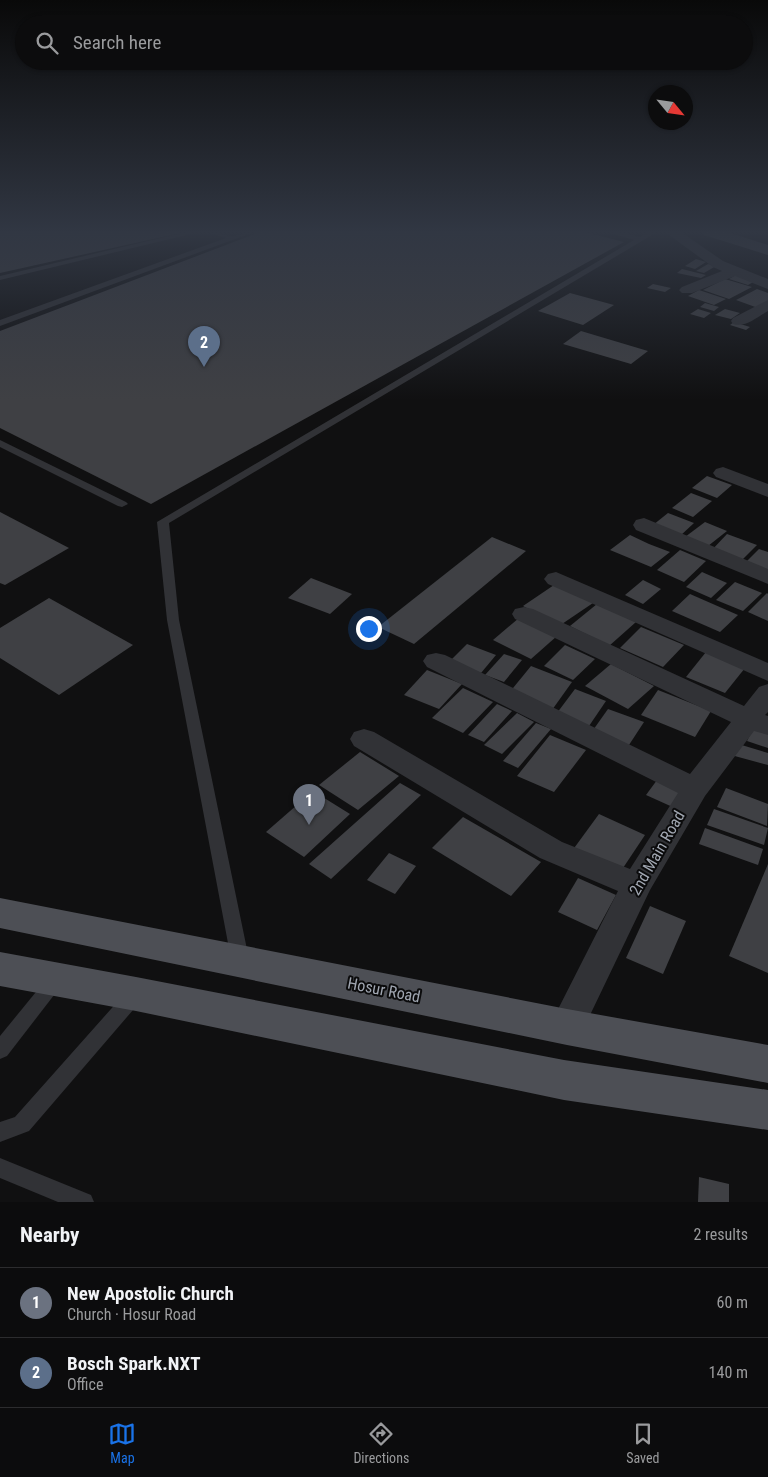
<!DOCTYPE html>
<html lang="en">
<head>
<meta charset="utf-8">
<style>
	:root { --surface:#0c0c0d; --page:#151516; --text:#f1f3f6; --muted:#9a9b9d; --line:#2c2c2e; --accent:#1a73e8 }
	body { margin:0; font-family:"Roboto Condensed",sans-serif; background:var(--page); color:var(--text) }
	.compass { position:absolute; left:648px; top:85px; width:45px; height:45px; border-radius:50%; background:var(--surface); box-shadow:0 1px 4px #0004; rotate:119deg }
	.you { position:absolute; left:368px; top:628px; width:18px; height:18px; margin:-12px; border:4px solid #fff; border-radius:50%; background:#1a73e8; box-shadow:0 0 0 8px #1a73e833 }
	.badge { display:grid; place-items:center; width:32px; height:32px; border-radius:50%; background:var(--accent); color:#fff; font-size:16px; font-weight:700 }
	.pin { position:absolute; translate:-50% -41px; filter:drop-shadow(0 1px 2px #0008) }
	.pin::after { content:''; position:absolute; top:26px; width:18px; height:15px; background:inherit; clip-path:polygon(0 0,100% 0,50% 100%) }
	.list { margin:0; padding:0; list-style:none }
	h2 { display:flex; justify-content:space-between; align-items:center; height:65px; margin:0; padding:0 20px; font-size:21px }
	h2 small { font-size:16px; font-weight:400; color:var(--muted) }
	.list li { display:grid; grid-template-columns:32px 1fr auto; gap:15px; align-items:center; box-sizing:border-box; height:70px; padding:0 20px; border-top:1px solid var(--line) }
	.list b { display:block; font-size:19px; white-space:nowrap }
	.list p { margin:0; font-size:16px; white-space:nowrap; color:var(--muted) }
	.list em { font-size:16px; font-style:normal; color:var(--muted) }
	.icon { flex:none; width:28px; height:28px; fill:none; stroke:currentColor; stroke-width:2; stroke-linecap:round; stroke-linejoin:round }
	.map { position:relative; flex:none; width:768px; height:1202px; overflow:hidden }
	.search { position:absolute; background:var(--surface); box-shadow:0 1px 4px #0004; left:15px; right:15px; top:15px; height:55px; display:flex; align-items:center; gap:12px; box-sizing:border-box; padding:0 18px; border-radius:28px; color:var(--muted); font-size:19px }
	.sheet { height:205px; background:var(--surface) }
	nav { display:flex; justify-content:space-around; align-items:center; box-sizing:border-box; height:70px; border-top:1px solid var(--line); background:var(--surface); font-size:14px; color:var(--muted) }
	nav a { display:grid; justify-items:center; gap:2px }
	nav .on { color:var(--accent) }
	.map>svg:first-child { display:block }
	.building { fill:#3f4044 }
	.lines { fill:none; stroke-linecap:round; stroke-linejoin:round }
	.service { fill:#313236; fill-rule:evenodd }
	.minor { fill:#313236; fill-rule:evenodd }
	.secondary { fill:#3f4146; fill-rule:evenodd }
	.primary { fill:#4d4f55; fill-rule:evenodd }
	.labels { text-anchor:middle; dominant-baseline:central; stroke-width:4; stroke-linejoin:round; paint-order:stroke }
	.near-street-label { font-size:16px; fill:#a1a7b2; stroke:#0b0b0c }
</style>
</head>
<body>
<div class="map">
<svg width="768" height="1202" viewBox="0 0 768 1202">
	<rect width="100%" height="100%" fill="#101011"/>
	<g class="building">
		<path d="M 0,232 L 180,232 L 180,233 L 0,273 Z"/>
		<path d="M 260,232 L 585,232 L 624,242 L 151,504 L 0,428 L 0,331 Z"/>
		<path d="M 696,259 L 706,262 L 695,269 L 685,266 Z"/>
		<path d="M 708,264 L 716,266 L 704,273 L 696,271 Z"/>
		<path d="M 682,269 L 706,275 L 701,278 L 677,273 Z"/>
		<path d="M 736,275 L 755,281 L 748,285 L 729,279 Z"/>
		<path d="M 725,279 L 752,287 L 729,299 L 703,290 Z"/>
		<path d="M 653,284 L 671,288 L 665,292 L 647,288 Z"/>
		<path d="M 757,289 L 768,293 L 768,302 L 758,308 L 736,300 Z"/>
		<path d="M 699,290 L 726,299 L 714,305 L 688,296 Z"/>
		<path d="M 570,293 L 614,305 L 583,325 L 538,311 Z"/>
		<path d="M 705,303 L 719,307 L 714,311 L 700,307 Z"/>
		<path d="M 698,309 L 711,313 L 704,318 L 690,314 Z"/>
		<path d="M 725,309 L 740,313 L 731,319 L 715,315 Z"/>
		<path d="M 734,322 L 750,327 L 746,330 L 730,325 Z"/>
		<path d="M 581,331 L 648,351 L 631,364 L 563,344 Z"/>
		<path d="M 707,476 L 732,485 L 717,498 L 692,488 Z"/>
		<path d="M 691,493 L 712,501 L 693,517 L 672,508 Z"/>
		<path d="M 0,512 L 69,548 L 5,585 L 0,583 Z"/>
		<path d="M 668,513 L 694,523 L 680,536 L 653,525 Z"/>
		<path d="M 705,522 L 727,531 L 703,550 L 681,540 Z"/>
		<path d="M 727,534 L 757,545 L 739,563 L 710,552 Z"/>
		<path d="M 630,535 L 649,544 L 670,552 L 651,567 L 610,550 Z"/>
		<path d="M 492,537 L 526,551 L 414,644 L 378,627 Z"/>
		<path d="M 759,549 L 768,552 L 768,574 L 744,564 Z"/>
		<path d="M 680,550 L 706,561 L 684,582 L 657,570 Z"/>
		<path d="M 702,572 L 727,583 L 711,598 L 686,587 Z"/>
		<path d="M 311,578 L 352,594 L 330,614 L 288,598 Z"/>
		<path d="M 643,580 L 661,589 L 643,604 L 625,595 Z"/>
		<path d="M 735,582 L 762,593 L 743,611 L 716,600 Z"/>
		<path d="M 557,583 L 593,603 L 559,626 L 523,606 Z"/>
		<path d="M 767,593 L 768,594 L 768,621 L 748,612 Z"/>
		<path d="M 690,594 L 738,615 L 720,632 L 672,611 Z"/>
		<path d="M 49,598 L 133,645 L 59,695 L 0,658 L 0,628 Z"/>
		<path d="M 597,604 L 636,622 L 609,646 L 570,626 Z"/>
		<path d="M 519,618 L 557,636 L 531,659 L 493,640 Z"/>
		<path d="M 641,627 L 684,645 L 663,667 L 620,648 Z"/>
		<path d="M 467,644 L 496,655 L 481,673 L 450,661 Z"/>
		<path d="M 565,645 L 595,659 L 573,680 L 544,666 Z"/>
		<path d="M 706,652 L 745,668 L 725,693 L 686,677 Z"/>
		<path d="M 504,654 L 522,660 L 504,682 L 485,675 Z"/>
		<path d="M 611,664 L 654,686 L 628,709 L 585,686 Z"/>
		<path d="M 531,666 L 572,682 L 552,710 L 509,693 Z"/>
		<path d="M 427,670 L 462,684 L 439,709 L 404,695 Z"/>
		<path d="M 463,688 L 493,702 L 463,733 L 432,718 Z"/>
		<path d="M 575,689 L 606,701 L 589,726 L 557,713 Z"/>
		<path d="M 658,690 L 711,711 L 695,737 L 641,715 Z"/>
		<path d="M 497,704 L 512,711 L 484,742 L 468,735 Z"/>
		<path d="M 608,709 L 644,722 L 627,748 L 591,733 Z"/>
		<path d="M 517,713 L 534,722 L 502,754 L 484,745 Z"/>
		<path d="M 536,723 L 551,729 L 518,768 L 503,761 Z"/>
		<path d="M 755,724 L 768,728 L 768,748 L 747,741 Z"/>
		<path d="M 550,735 L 586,750 L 554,792 L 517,776 Z"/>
		<path d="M 735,743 L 768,753 L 768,765 L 731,755 Z"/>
		<path d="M 360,752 L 399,776 L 358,810 L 319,785 Z"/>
		<path d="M 660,776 L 691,790 L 677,809 L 646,795 Z"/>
		<path d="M 400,783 L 421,795 L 331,879 L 309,864 Z"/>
		<path d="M 726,788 L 768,804 L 767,826 L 717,807 Z"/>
		<path d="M 313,791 L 350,814 L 304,857 L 266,832 Z"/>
		<path d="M 714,809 L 768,828 L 764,845 L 707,825 Z"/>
		<path d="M 599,814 L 645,835 L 619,874 L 572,851 Z"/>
		<path d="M 463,817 L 541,862 L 511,896 L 432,848 Z"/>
		<path d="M 705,828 L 763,849 L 758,865 L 699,844 Z"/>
		<path d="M 389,853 L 416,866 L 395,894 L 367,880 Z"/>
		<path d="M 768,864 L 768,973 L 729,956 Z"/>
		<path d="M 578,878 L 616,895 L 597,930 L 558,912 Z"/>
		<path d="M 650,906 L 686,921 L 663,974 L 626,958 Z"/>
		<path d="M 699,1177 L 729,1184 L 729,1202 L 698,1202 Z"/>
	</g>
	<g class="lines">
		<g class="service">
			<path d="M 186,232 L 199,232 L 0,280 L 0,276 Z"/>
			<path d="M 207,232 C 216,232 227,236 233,236 C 240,235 246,232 254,232 L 0,326 L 0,320 L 226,238 Z"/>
			<path d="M 607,232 L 620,232 L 640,237 L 648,232 L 657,232 L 169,523 L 179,620 L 249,959 L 246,964 L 240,966 L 234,964 L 231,959 L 167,620 L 157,522 L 634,240 Z"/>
			<path d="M 0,440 L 126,502 L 128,504 L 122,507 L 118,506 L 0,447 Z"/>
			<path d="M 55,973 L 61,976 L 64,981 L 61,986 L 7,1056 L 0,1059 L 0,1036 L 49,976 Z"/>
			<path d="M 133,989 L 139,991 L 142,997 L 139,1003 L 29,1131 L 0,1142 L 0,1122 L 15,1117 L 127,991 Z"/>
			<path d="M 0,1158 L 91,1195 L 94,1202 L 58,1202 L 0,1178 Z"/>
		</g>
		<g class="minor">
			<path d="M 665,232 L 681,232 L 723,261 L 768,279 L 768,289 L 735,276 L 692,293 L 682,293 L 679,290 L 682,287 L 722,271 L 713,267 Z"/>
			<path d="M 768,300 L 768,311 C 757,317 746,328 733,324 L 731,321 L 733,318 Z"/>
			<path d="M 723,467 L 768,484 L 768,497 L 716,477 L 713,473 L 716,469 Z"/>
			<path d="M 644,518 L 768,569 L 768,584 L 636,530 L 633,525 L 636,520 Z"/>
			<path d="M 556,572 L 768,663 L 768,681 L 548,584 L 544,579 L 548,574 Z"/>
			<path d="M 524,607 L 533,609 L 744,706 L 759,687 L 768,684 L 768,712 L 765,715 L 768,716 L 768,735 L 754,731 L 705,796 L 650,890 L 579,1038 L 567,1043 L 555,1038 L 549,1027 L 618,891 L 540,858 L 354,746 L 350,739 L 354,732 L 364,729 L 374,732 L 562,842 L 630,869 L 678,793 L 427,667 L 423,661 L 427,655 L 436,653 L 445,655 L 690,774 L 731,722 L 515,619 L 512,614 L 515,609 Z"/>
		</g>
		<path class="secondary" d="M 702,232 L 727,232 L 768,245 L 768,255 L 704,235 Z"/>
		<g class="primary">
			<path d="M 0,898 L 567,1009 L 768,1045 L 768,1083 L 567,1045 L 0,928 Z"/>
			<path d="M 0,952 L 136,977 L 564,1060 L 768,1090 L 768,1130 L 564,1100 L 136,1011 L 0,986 Z"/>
		</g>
	</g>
	<linearGradient id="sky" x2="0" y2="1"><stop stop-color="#090909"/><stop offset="0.58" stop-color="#313743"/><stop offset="1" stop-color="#313743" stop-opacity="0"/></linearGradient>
	<rect width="768" height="400" fill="url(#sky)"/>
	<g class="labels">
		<g class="near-street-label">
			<text transform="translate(657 853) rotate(-60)">2nd Main Road</text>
			<text transform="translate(384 990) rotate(11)">Hosur Road</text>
		</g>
	</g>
</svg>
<svg class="compass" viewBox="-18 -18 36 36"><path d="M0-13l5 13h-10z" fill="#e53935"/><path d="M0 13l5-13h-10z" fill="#9a9b9d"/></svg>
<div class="you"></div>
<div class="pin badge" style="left:309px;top:825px;background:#6b7280">1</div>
<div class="pin badge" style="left:204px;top:367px;background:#5c6f8a">2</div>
<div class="search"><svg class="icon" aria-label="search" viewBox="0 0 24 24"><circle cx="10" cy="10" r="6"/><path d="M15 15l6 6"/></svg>Search here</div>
</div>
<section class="sheet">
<h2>Nearby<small>2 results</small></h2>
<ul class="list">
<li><span class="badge" style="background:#6b7280">1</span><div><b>New Apostolic Church</b><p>Church · Hosur Road</p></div><em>60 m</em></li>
<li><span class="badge" style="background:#5c6f8a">2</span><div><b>Bosch Spark.NXT</b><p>Office</p></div><em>140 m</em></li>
</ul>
</section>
<nav>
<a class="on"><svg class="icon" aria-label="map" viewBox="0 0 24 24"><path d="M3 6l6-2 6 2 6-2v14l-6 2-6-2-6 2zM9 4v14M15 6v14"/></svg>Map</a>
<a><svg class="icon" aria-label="directions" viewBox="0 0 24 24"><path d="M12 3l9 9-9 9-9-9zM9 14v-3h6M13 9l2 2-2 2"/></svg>Directions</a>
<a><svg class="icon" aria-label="saved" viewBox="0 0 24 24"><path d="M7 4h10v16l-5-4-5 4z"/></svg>Saved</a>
</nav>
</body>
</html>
